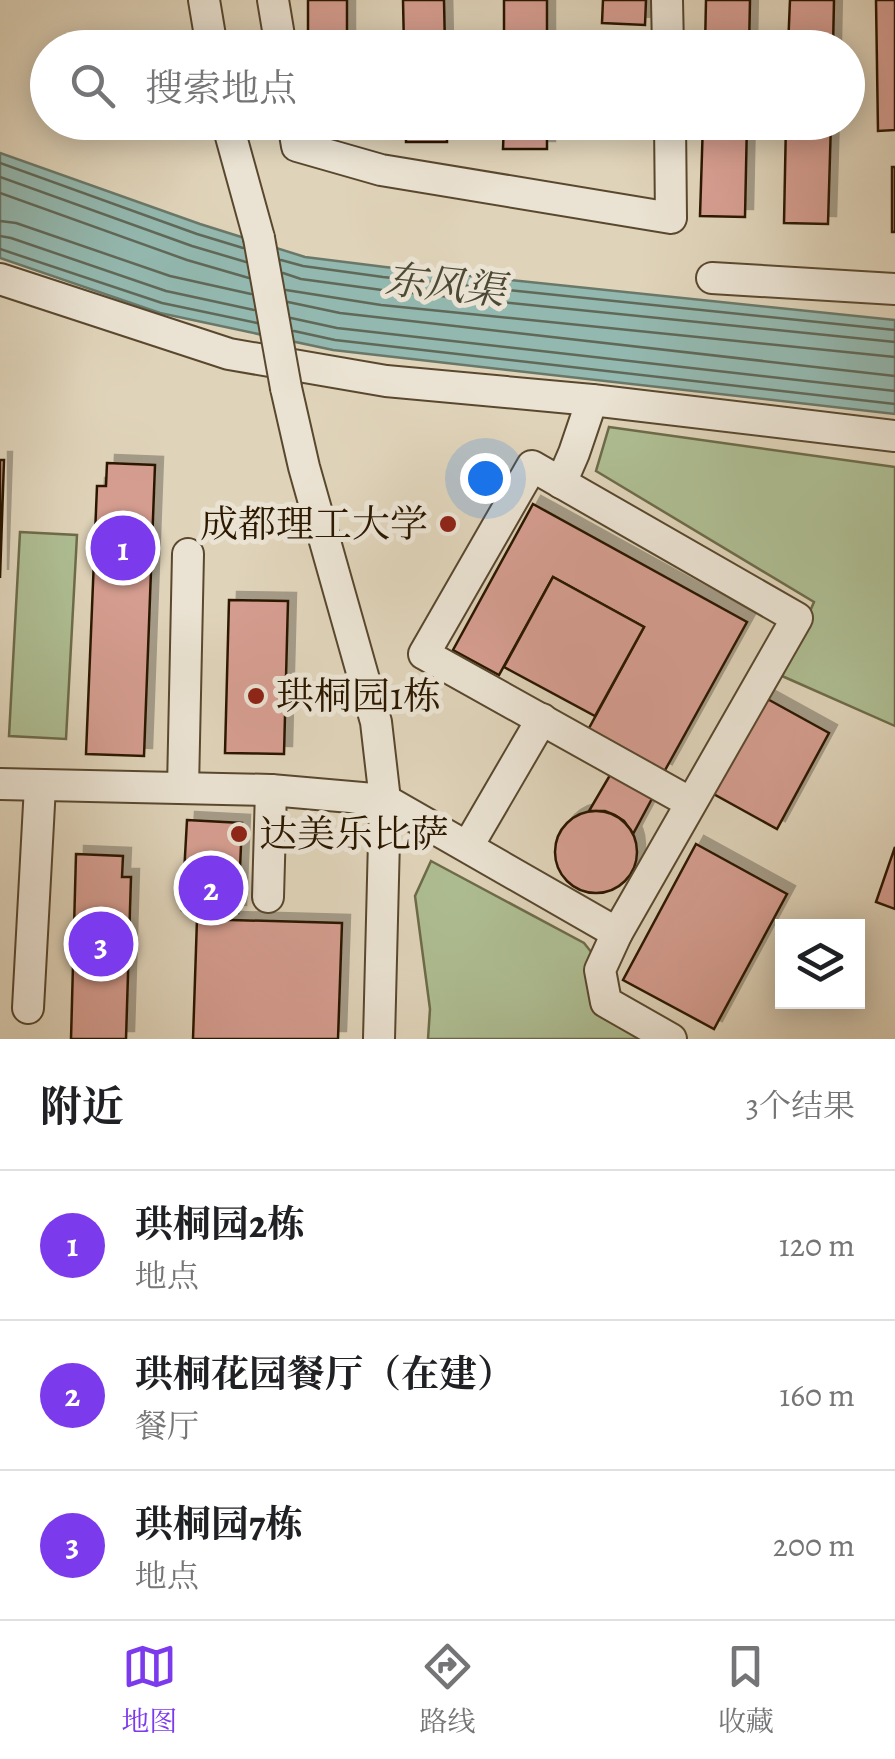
<!DOCTYPE html>
<html lang="zh">
<head>
<meta charset="utf-8">
<style>
	:root { --surface:#fff; --page:#f6f6f6; --text:#202124; --muted:#757577; --line:#e0e0e0; --accent:#7c3aed }
	body { margin:0; font-family:Alegreya,"Noto Serif SC",serif; background:var(--page); color:var(--text) }
	.controls { position:absolute; right:30px; bottom:30px; display:grid; overflow:hidden; border-radius:0px; box-shadow:0 5px 25px #0003 }
	.controls button { width:90px; height:90px; display:grid; place-items:center; padding:0; border:0; border-bottom:2px solid var(--line); background:var(--surface); color:var(--text); font:50px sans-serif }
	.you { position:absolute; left:485px; top:478px; width:35px; height:35px; margin:-25px; border:8px solid #fff; border-radius:50%; background:#1a73e8; box-shadow:0 0 0 15px #1a73e833 }
	.badge { display:grid; place-items:center; width:65px; height:65px; border-radius:50%; background:var(--accent); color:#fff; font-size:32px; font-weight:700 }
	.pin { position:absolute; translate:-50% -50%; border:5px solid #fff; box-shadow:0 2px 10px #0006 }
	.list { margin:0; padding:0; list-style:none }
	h2 { display:flex; justify-content:space-between; align-items:center; height:130px; margin:0; padding:0 40px; font-size:42px }
	h2 small { font-size:32px; font-weight:400; color:var(--muted) }
	.list li { display:grid; grid-template-columns:65px 1fr auto; gap:30px; align-items:center; box-sizing:border-box; height:150px; padding:0 40px; border-top:2px solid var(--line) }
	.list b { display:block; font-size:38px; white-space:nowrap }
	.list p { margin:0; font-size:32px; white-space:nowrap; color:var(--muted) }
	.list em { font-size:32px; font-style:normal; color:var(--muted) }
	.icon { flex:none; width:55px; height:55px; fill:none; stroke:currentColor; stroke-width:2; stroke-linecap:round; stroke-linejoin:round }
	.map { position:relative; flex:none; width:895px; height:1039px; overflow:hidden }
	.search { position:absolute; background:var(--surface); box-shadow:0 5px 25px #0003; left:30px; right:30px; top:30px; height:110px; display:flex; align-items:center; gap:25px; box-sizing:border-box; padding:0 35px; border-radius:55px; color:var(--muted); font-size:38px }
	.sheet { height:580px; background:var(--surface) }
	nav { display:flex; justify-content:space-around; align-items:center; box-sizing:border-box; height:140px; border-top:2px solid var(--line); background:var(--surface); font-size:28px; color:var(--muted) }
	nav a { display:grid; justify-items:center; gap:5px }
	nav .on { color:var(--accent) }
	.map>svg:first-child { display:block }
	.green { fill:#aebd92; stroke:#6d6b49; stroke-width:2.5 }
	.water { fill:#93b8af; stroke:#6a7869; stroke-width:2.5 }
	.lines { fill:none; stroke-linecap:round; stroke-linejoin:round }
	.shore { stroke:#606858; stroke-width:2.5 }
	.building { fill:#d59d90; stroke:#2c1900; stroke-width:2.5; filter:url(#shadow) }
	.minor-casing { stroke:#59482e; stroke-width:34 }
	.minor { stroke:#eae2d2; stroke-width:30 }
	.minor-bridge-casing { stroke:#59482e; stroke-width:34; stroke-linecap:butt }
	.minor-bridge { stroke:#eae2d2; stroke-width:30 }
	.poi-dot { fill:#8f2418; stroke:#eae2d2; stroke-width:4 }
	.labels { text-anchor:middle; dominant-baseline:central; stroke-width:10; stroke-linejoin:round; paint-order:stroke }
	.poi-label { font-size:38px; fill:#2c1900; stroke:#eae2d2; text-anchor:start }
	.water-label { font-size:40px; font-style:italic; fill:#4b4935; stroke:#eae2d2 }
</style>
</head>
<body>
<div class="map">
<svg width="895" height="1039" viewBox="0 0 895 1039">
	<defs>
		<filter id="shadow"><feDropShadow dx="8" dy="-8" stdDeviation="0" flood-color="#0004"/></filter>
	</defs>
	<rect width="100%" height="100%" fill="#dfd3b9"/>
	<filter id="stains"><feTurbulence type="fractalNoise" baseFrequency=".002" numOctaves="4"/><feColorMatrix values="0 0 0 0 .2 0 0 0 0 .09 0 0 0 0 .02 0 0 0 .5 -.17"/></filter>
	<radialGradient id="worn" r=".72"><stop offset=".6" stop-color="#630" stop-opacity="0"/><stop offset="1" stop-color="#630" stop-opacity=".3"/></radialGradient>
	<g class="green">
		<path d="M 609,427 L 895,467 L 895,726 L 782,676 L 814,602 L 596,471 Z"/>
		<path d="M 20,532 L 77,535 L 66,739 L 9,736 Z"/>
		<path d="M 431,861 L 584,943 L 592,953 L 596,966 L 654,1039 L 428,1039 L 430,1009 L 415,896 Z"/>
	</g>
	<path class="water" d="M 0,153 L 200,224 L 305,257 L 385,267 L 895,320 L 895,414 L 333,350 L 160,313 L 0,258 Z"/>
	<g class="lines">
		<g class="shore">
			<path d="M 0,163 L 197,234 L 243,248"/>
			<path d="M 0,177 L 192,246 L 246,262"/>
			<path d="M 0,193 L 187,260 L 249,278"/>
			<path d="M 0,221 L 16,223 L 170,276 L 251,294"/>
			<path d="M 0,236 L 11,238 L 166,291 L 254,310"/>
			<path d="M 0,249 L 162,303 L 257,323"/>
			<path d="M 281,260 L 303,266 L 383,277 L 895,330"/>
			<path d="M 283,273 L 301,279 L 382,290 L 895,342"/>
			<path d="M 286,290 L 381,305 L 895,357"/>
			<path d="M 288,302 L 340,313 L 895,376"/>
			<path d="M 291,318 L 337,328 L 895,391"/>
			<path d="M 294,331 L 335,340 L 895,404"/>
		</g>
	</g>
	<g class="building">
		<rect x="308" y="0" width="39" height="48"/>
		<path d="M 403,0 L 444,0 L 445,48 L 404,48 Z"/>
		<rect x="504" y="0" width="43" height="48"/>
		<path d="M 603,0 L 646,0 L 645,25 L 602,23 Z"/>
		<path d="M 706,0 L 750,0 L 749,48 L 705,48 Z"/>
		<path d="M 790,0 L 834,0 L 833,48 L 788,48 Z"/>
		<path d="M 876,0 L 895,0 L 895,130 L 878,131 Z"/>
		<rect x="406" y="122" width="41" height="20"/>
		<path d="M 504,122 L 547,122 L 547,149 L 503,149 Z"/>
		<path d="M 703,122 L 747,122 L 745,217 L 700,216 Z"/>
		<path d="M 786,122 L 831,122 L 828,224 L 784,223 Z"/>
		<rect x="892" y="167" width="3" height="65"/>
		<path d="M 0,460 L 4,460 L 0,578 Z"/>
		<path d="M 107,463 L 155,465 L 144,756 L 86,754 L 97,486 L 106,486 Z"/>
		<path d="M 533,504 L 747,622 L 664,772 L 588,730 L 644,627 L 553,577 L 499,675 L 453,650 Z"/>
		<path d="M 553,577 L 644,627 L 595,716 L 504,667 Z"/>
		<path d="M 229,600 L 288,601 L 284,754 L 225,753 Z"/>
		<path d="M 762,696 L 829,733 L 777,829 L 710,792 Z"/>
		<path d="M 613,770 L 655,793 L 633,834 L 624,821 L 615,815 L 605,811 L 589,811 Z"/>
		<circle cx="596" cy="852" r="41"/>
		<path d="M 187,820 L 242,823 L 238,913 L 182,910 Z"/>
		<path d="M 696,844 L 787,894 L 714,1029 L 623,980 Z"/>
		<path d="M 895,847 L 895,909 L 876,902 Z"/>
		<path d="M 76,854 L 123,856 L 122,877 L 131,877 L 126,1039 L 71,1039 Z"/>
		<path d="M 197,919 L 342,923 L 338,1039 L 193,1039 Z"/>
	</g>
	<g class="lines">
		<g class="minor-casing">
			<g id="minor">
				<path d="M 204,0 L 212,48"/>
				<path d="M 273,0 L 281,48"/>
				<path d="M 667,0 L 668,48"/>
				<path d="M 227,122 L 259,238"/>
				<path d="M 293,122 L 297,146 L 381,170 L 671,218 L 670,122"/>
				<path d="M 712,278 L 895,289"/>
				<path d="M 0,279 L 229,354 L 386,381 L 592,400 L 895,436"/>
				<path d="M 286,388 L 304,467 L 376,722 L 385,800 L 379,1039"/>
				<path d="M 561,483 L 574,453 L 592,400"/>
				<path d="M 0,784 L 271,790 L 385,800 L 617,933 L 797,618 L 532,466 L 424,654 L 691,803"/>
				<path d="M 183,788 L 188,554"/>
				<path d="M 468,846 L 542,719"/>
				<path d="M 268,897 L 271,790"/>
				<path d="M 617,933 L 600,970 L 606,1002 L 671,1039"/>
				<path d="M 28,1008 L 40,786"/>
			</g>
		</g>
		<use href="#minor" class="minor"/>
		<g class="minor-bridge-casing">
			<path id="minor-bridge" d="M 259,238 L 286,388"/>
		</g>
		<use href="#minor-bridge" class="minor-bridge"/>
	</g>
	<g class="poi-dot">
		<circle cx="448" cy="524" r="10"/>
		<circle cx="256" cy="696" r="10"/>
		<circle cx="239" cy="834" r="10"/>
	</g>
	<g class="labels">
		<g class="poi-label">
			<text x="428" y="524" text-anchor="end">成都理工大学</text>
			<text x="276" y="696">珙桐园1栋</text>
			<text x="259" y="834">达美乐比萨</text>
		</g>
		<g class="water-label">
			<text transform="translate(445 285) rotate(6)">东风渠</text>
		</g>
	</g>
	<rect width="100%" height="100%" filter="url(#stains)"/>
	<rect width="100%" height="100%" fill="url(#worn)"/>
</svg>
<div class="controls">
<button><svg class="icon" aria-label="layers" viewBox="0 0 24 24"><path d="M12 4l9 5-9 5-9-5zM3 14l9 5 9-5"/></svg></button>
</div>
<div class="you"></div>
<div class="pin badge" style="left:123px;top:548px">1</div>
<div class="pin badge" style="left:211px;top:888px">2</div>
<div class="pin badge" style="left:101px;top:944px">3</div>
<div class="search"><svg class="icon" aria-label="search" viewBox="0 0 24 24"><circle cx="10" cy="10" r="6"/><path d="M15 15l6 6"/></svg>搜索地点</div>
</div>
<section class="sheet">
<h2>附近<small>3个结果</small></h2>
<ul class="list">
<li><span class="badge">1</span><div><b>珙桐园2栋</b><p>地点</p></div><em>120 m</em></li>
<li><span class="badge">2</span><div><b>珙桐花园餐厅（在建）</b><p>餐厅</p></div><em>160 m</em></li>
<li><span class="badge">3</span><div><b>珙桐园7栋</b><p>地点</p></div><em>200 m</em></li>
</ul>
</section>
<nav>
<a class="on"><svg class="icon" aria-label="map" viewBox="0 0 24 24"><path d="M3 6l6-2 6 2 6-2v14l-6 2-6-2-6 2zM9 4v14M15 6v14"/></svg>地图</a>
<a><svg class="icon" aria-label="directions" viewBox="0 0 24 24"><path d="M12 3l9 9-9 9-9-9zM9 14v-3h6M13 9l2 2-2 2"/></svg>路线</a>
<a><svg class="icon" aria-label="saved" viewBox="0 0 24 24"><path d="M7 4h10v16l-5-4-5 4z"/></svg>收藏</a>
</nav>
</body>
</html>
